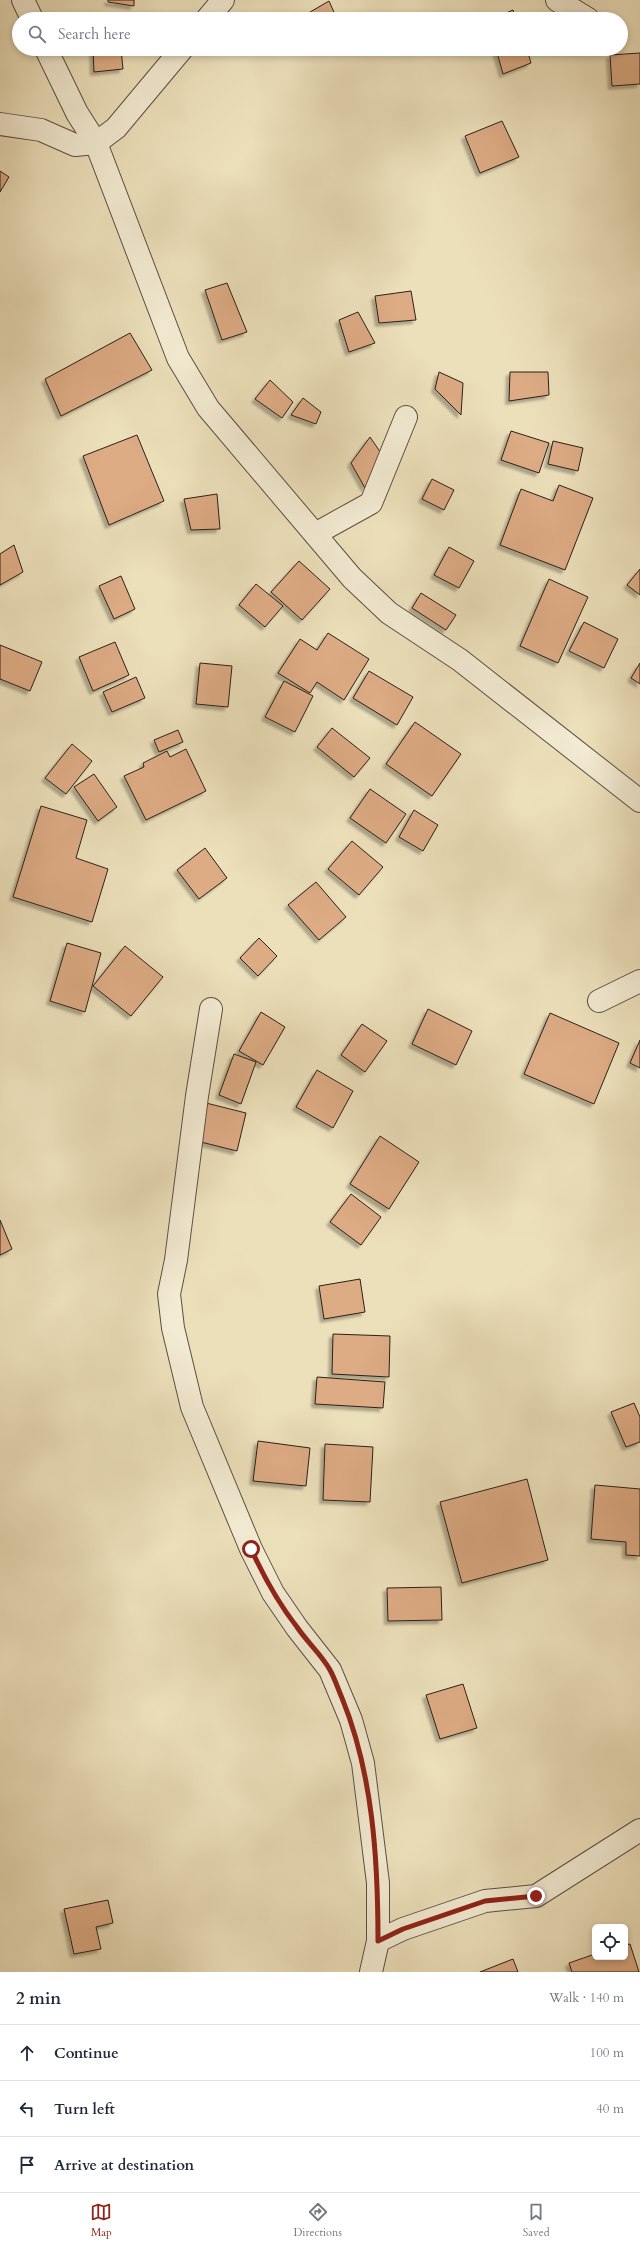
<!DOCTYPE html>
<html lang="en">
<head>
<meta charset="utf-8">
<style>
	:root { --surface:#fff; --page:#f6f6f7; --text:#1f2937; --muted:#747a83; --line:#e0e1e3; --accent:#8f2418 }
	body { margin:0; font-family:Cardo,serif; background:var(--page); color:var(--text) }
	.controls { position:absolute; right:12px; bottom:12px; display:grid; overflow:hidden; border-radius:6px; box-shadow:0 2px 6px #0003 }
	.controls button { width:36px; height:36px; display:grid; place-items:center; padding:0; border:0; border-bottom:1px solid var(--line); background:var(--surface); color:var(--text); font:20px sans-serif }
	.stop { position:absolute; width:12px; height:12px; margin:-9px; border:3px solid #8f2418; border-radius:50%; background:#fff }
	.stop.end { background:#8f2418; border-color:#fff; box-shadow:0 1px 4px #0008 }
	.list { margin:0; padding:0; list-style:none }
	h2 { display:flex; justify-content:space-between; align-items:center; height:52px; margin:0; padding:0 16px; font-size:17px }
	h2 small { font-size:13px; font-weight:400; color:var(--muted) }
	.list li { display:grid; grid-template-columns:26px 1fr auto; gap:12px; align-items:center; box-sizing:border-box; height:56px; padding:0 16px; border-top:1px solid var(--line) }
	.list b { display:block; font-size:15px; white-space:nowrap }
	.list em { font-size:13px; font-style:normal; color:var(--muted) }
	.icon { flex:none; width:22px; height:22px; fill:none; stroke:currentColor; stroke-width:2; stroke-linecap:round; stroke-linejoin:round }
	.map { position:relative; flex:none; width:640px; height:1972px; overflow:hidden }
	.search { position:absolute; background:var(--surface); box-shadow:0 2px 6px #0003; left:12px; right:12px; top:12px; height:44px; display:flex; align-items:center; gap:10px; box-sizing:border-box; padding:0 14px; border-radius:22px; color:var(--muted); font-size:15px }
	.sheet { height:220px; background:var(--surface) }
	nav { display:flex; justify-content:space-around; align-items:center; box-sizing:border-box; height:56px; border-top:1px solid var(--line); background:var(--surface); font-size:11px; color:var(--muted) }
	nav a { display:grid; justify-items:center; gap:2px }
	nav .on { color:var(--accent) }
	.map>svg:first-child { display:block }
	.building { fill:#ddab84; stroke:#2b201a; filter:url(#shadow) }
	.lines { fill:none; stroke-linecap:round; stroke-linejoin:round }
	.minor-casing { stroke:#5b5042; stroke-width:24 }
	.minor { stroke:#f3ebd3; stroke-width:22 }
	.route { stroke:#8f2418; stroke-width:5 }
</style>
</head>
<body>
<div class="map">
<svg width="640" height="1972" viewBox="0 0 640 1972">
	<defs>
		<filter id="shadow"><feDropShadow dx="-3.5" dy="3.5" stdDeviation="1" flood-color="#0004"/></filter>
	</defs>
	<rect width="100%" height="100%" fill="#ece0bb"/>
	<filter id="stains"><feTurbulence type="fractalNoise" baseFrequency=".005" numOctaves="4"/><feColorMatrix values="0 0 0 0 .2 0 0 0 0 .09 0 0 0 0 .02 0 0 0 .5 -.17"/></filter>
	<radialGradient id="worn" r=".72"><stop offset=".6" stop-color="#630" stop-opacity="0"/><stop offset="1" stop-color="#630" stop-opacity=".3"/></radialGradient>
	<g class="building">
		<path d="M 108,0 L 134,0 L 134,6 L 108,2 Z"/>
		<path d="M 329,1 L 337,19 L 301,19 L 300,18 Z"/>
		<path d="M 513,10 L 516,19 L 492,19 Z"/>
		<path d="M 119,14 L 119,19 L 97,19 Z"/>
		<path d="M 93,49 L 121,49 L 123,69 L 94,72 Z"/>
		<path d="M 496,49 L 527,49 L 531,63 L 503,74 Z"/>
		<path d="M 640,53 L 640,84 L 612,86 L 610,55 Z"/>
		<path d="M 502,121 L 519,157 L 480,173 L 465,136 Z"/>
		<path d="M 0,171 L 9,177 L 0,192 Z"/>
		<path d="M 227,283 L 247,332 L 222,340 L 205,290 Z"/>
		<path d="M 411,291 L 416,320 L 379,323 L 375,296 Z"/>
		<path d="M 358,312 L 375,343 L 349,352 L 339,320 Z"/>
		<path d="M 130,333 L 152,370 L 61,416 L 45,379 Z"/>
		<path d="M 439,372 L 463,383 L 461,415 L 435,389 Z"/>
		<path d="M 510,372 L 548,372 L 549,395 L 509,401 Z"/>
		<path d="M 270,380 L 293,402 L 282,418 L 255,399 Z"/>
		<path d="M 303,398 L 321,412 L 316,424 L 291,415 Z"/>
		<path d="M 511,431 L 549,443 L 539,473 L 501,460 Z"/>
		<path d="M 137,435 L 164,501 L 109,525 L 83,456 Z"/>
		<path d="M 370,437 L 385,459 L 365,488 L 351,463 Z"/>
		<path d="M 553,441 L 583,448 L 578,471 L 548,464 Z"/>
		<path d="M 432,479 L 454,490 L 444,510 L 422,499 Z"/>
		<path d="M 559,485 L 593,498 L 565,570 L 500,545 L 521,489 L 553,501 Z"/>
		<path d="M 217,494 L 220,529 L 191,530 L 184,499 Z"/>
		<path d="M 14,545 L 23,572 L 0,585 L 0,554 Z"/>
		<path d="M 449,547 L 474,561 L 459,588 L 434,575 Z"/>
		<path d="M 299,561 L 330,589 L 302,620 L 271,592 Z"/>
		<path d="M 640,569 L 640,595 L 627,585 Z"/>
		<path d="M 121,576 L 135,609 L 114,619 L 99,586 Z"/>
		<path d="M 549,579 L 588,597 L 558,663 L 520,646 Z"/>
		<path d="M 256,584 L 283,606 L 265,627 L 239,605 Z"/>
		<path d="M 421,593 L 456,615 L 446,630 L 412,608 Z"/>
		<path d="M 584,622 L 618,639 L 604,668 L 569,651 Z"/>
		<path d="M 328,633 L 369,659 L 344,700 L 317,682 L 310,693 L 278,673 L 300,639 L 317,650 Z"/>
		<path d="M 115,642 L 129,675 L 93,691 L 79,657 Z"/>
		<path d="M 0,645 L 42,662 L 30,691 L 0,679 Z"/>
		<path d="M 200,663 L 232,666 L 228,707 L 196,704 Z"/>
		<path d="M 640,663 L 640,684 L 631,678 Z"/>
		<path d="M 369,671 L 413,697 L 397,725 L 353,698 Z"/>
		<path d="M 136,677 L 145,698 L 112,712 L 103,692 Z"/>
		<path d="M 284,681 L 313,696 L 295,732 L 265,717 Z"/>
		<path d="M 415,722 L 461,754 L 432,796 L 386,764 Z"/>
		<path d="M 332,728 L 370,758 L 354,777 L 317,747 Z"/>
		<path d="M 178,730 L 183,742 L 159,752 L 154,740 Z"/>
		<path d="M 72,744 L 92,761 L 66,794 L 45,778 Z"/>
		<path d="M 186,749 L 206,791 L 146,820 L 124,776 L 144,767 L 143,763 L 167,751 L 170,757 Z"/>
		<path d="M 94,774 L 117,807 L 98,821 L 74,787 Z"/>
		<path d="M 370,789 L 406,814 L 386,843 L 350,818 Z"/>
		<path d="M 41,806 L 87,820 L 76,858 L 108,869 L 92,922 L 13,897 Z"/>
		<path d="M 414,810 L 438,825 L 423,851 L 399,837 Z"/>
		<path d="M 352,841 L 383,867 L 359,895 L 328,869 Z"/>
		<path d="M 205,848 L 227,878 L 199,899 L 177,870 Z"/>
		<path d="M 316,882 L 346,917 L 319,940 L 288,905 Z"/>
		<path d="M 259,938 L 277,956 L 258,976 L 240,958 Z"/>
		<path d="M 67,943 L 101,953 L 85,1012 L 50,1001 Z"/>
		<path d="M 125,946 L 163,977 L 131,1016 L 93,986 Z"/>
		<path d="M 428,1009 L 472,1031 L 456,1065 L 412,1044 Z"/>
		<path d="M 261,1012 L 285,1027 L 263,1065 L 239,1051 Z"/>
		<path d="M 550,1013 L 619,1043 L 594,1104 L 524,1074 Z"/>
		<path d="M 362,1024 L 387,1041 L 365,1072 L 341,1055 Z"/>
		<path d="M 640,1040 L 640,1068 L 630,1063 Z"/>
		<path d="M 234,1054 L 256,1062 L 241,1104 L 219,1095 Z"/>
		<path d="M 317,1070 L 353,1091 L 333,1128 L 296,1107 Z"/>
		<path d="M 202,1102 L 246,1113 L 237,1151 L 193,1140 Z"/>
		<path d="M 380,1136 L 419,1162 L 389,1209 L 350,1184 Z"/>
		<path d="M 351,1194 L 381,1217 L 361,1245 L 330,1222 Z"/>
		<path d="M 0,1220 L 12,1249 L 0,1255 Z"/>
		<path d="M 360,1279 L 365,1312 L 324,1319 L 319,1286 Z"/>
		<path d="M 333,1334 L 390,1336 L 389,1377 L 332,1374 Z"/>
		<path d="M 317,1377 L 385,1382 L 383,1408 L 315,1404 Z"/>
		<path d="M 634,1403 L 640,1417 L 640,1442 L 626,1447 L 611,1412 Z"/>
		<path d="M 258,1441 L 310,1448 L 306,1486 L 253,1481 Z"/>
		<path d="M 325,1444 L 373,1447 L 370,1502 L 323,1500 Z"/>
		<path d="M 527,1479 L 548,1560 L 462,1583 L 440,1502 Z"/>
		<path d="M 595,1485 L 640,1489 L 640,1556 L 626,1555 L 626,1542 L 591,1539 Z"/>
		<path d="M 441,1587 L 442,1620 L 388,1621 L 387,1588 Z"/>
		<path d="M 463,1684 L 477,1728 L 440,1739 L 426,1695 Z"/>
		<path d="M 108,1900 L 113,1923 L 96,1927 L 101,1949 L 74,1954 L 64,1909 Z"/>
		<path d="M 630,1944 L 639,1972 L 572,1972 L 569,1963 L 595,1954 L 595,1957 L 625,1957 L 625,1945 Z"/>
		<path d="M 513,1959 L 518,1972 L 480,1972 Z"/>
	</g>
	<g class="lines">
		<g class="minor-casing">
			<g id="minor">
				<path d="M 23,0 L 32,19"/>
				<path d="M 557,0 L 588,19"/>
				<path d="M 207,19 L 223,0"/>
				<path d="M 46,49 L 77,113 L 96,143 L 178,358 L 208,408 L 352,578 L 389,613 L 460,660 L 640,801"/>
				<path d="M 0,124 L 41,130 L 75,145 L 96,143 L 116,128 L 182,49"/>
				<path d="M 315,534 L 371,503 L 406,417"/>
				<path d="M 599,1001 L 640,981"/>
				<path d="M 211,1009 L 197,1096 L 176,1260 L 169,1294 L 173,1328 L 192,1407 L 251,1549 L 273,1593 L 297,1628 L 330,1670 L 351,1720 L 363,1763 L 378,1883 L 378,1941 L 371,1972"/>
				<path d="M 378,1941 L 403,1929 L 485,1901 L 536,1896 L 640,1830"/>
			</g>
		</g>
		<use href="#minor" class="minor"/>
	</g>
	<g class="lines">
		<path class="route" d="M 251,1549 C 264,1577 278,1603 297,1627 C 307,1642 322,1655 330,1670 C 335,1679 338,1689 342,1698 C 373,1774 378,1860 378,1941 L 403,1929 L 485,1901 L 536,1896"/>
	</g>
	<rect width="100%" height="100%" filter="url(#stains)"/>
	<rect width="100%" height="100%" fill="url(#worn)"/>
</svg>
<div class="controls">
<button><svg class="icon" aria-label="locate" viewBox="0 0 24 24"><circle cx="12" cy="12" r="6"/><path d="M12 2v4M12 18v4M2 12h4M18 12h4"/></svg></button>
</div>
<div class="stop" style="left:251px;top:1549px"></div>
<div class="stop end" style="left:536px;top:1896px"></div>
<div class="search"><svg class="icon" aria-label="search" viewBox="0 0 24 24"><circle cx="10" cy="10" r="6"/><path d="M15 15l6 6"/></svg>Search here</div>
</div>
<section class="sheet">
<h2>2 min<small>Walk · 140 m</small></h2>
<ul class="list">
<li><svg class="icon" aria-label="ahead" viewBox="0 0 24 24"><path d="M12 20V5M6 11l6-6 6 6"/></svg><div><b>Continue</b></div><em>100 m</em></li>
<li><svg class="icon" aria-label="left" viewBox="0 0 24 24"><path d="M17 20v-9H6M10 6l-5 5 5 5"/></svg><div><b>Turn left</b></div><em>40 m</em></li>
<li><svg class="icon" aria-label="arrive" viewBox="0 0 24 24"><path d="M6 21V4h12l-3 4 3 4H6"/></svg><div><b>Arrive at destination</b></div></li>
</ul>
</section>
<nav>
<a class="on"><svg class="icon" aria-label="map" viewBox="0 0 24 24"><path d="M3 6l6-2 6 2 6-2v14l-6 2-6-2-6 2zM9 4v14M15 6v14"/></svg>Map</a>
<a><svg class="icon" aria-label="directions" viewBox="0 0 24 24"><path d="M12 3l9 9-9 9-9-9zM9 14v-3h6M13 9l2 2-2 2"/></svg>Directions</a>
<a><svg class="icon" aria-label="saved" viewBox="0 0 24 24"><path d="M7 4h10v16l-5-4-5 4z"/></svg>Saved</a>
</nav>
</body>
</html>
